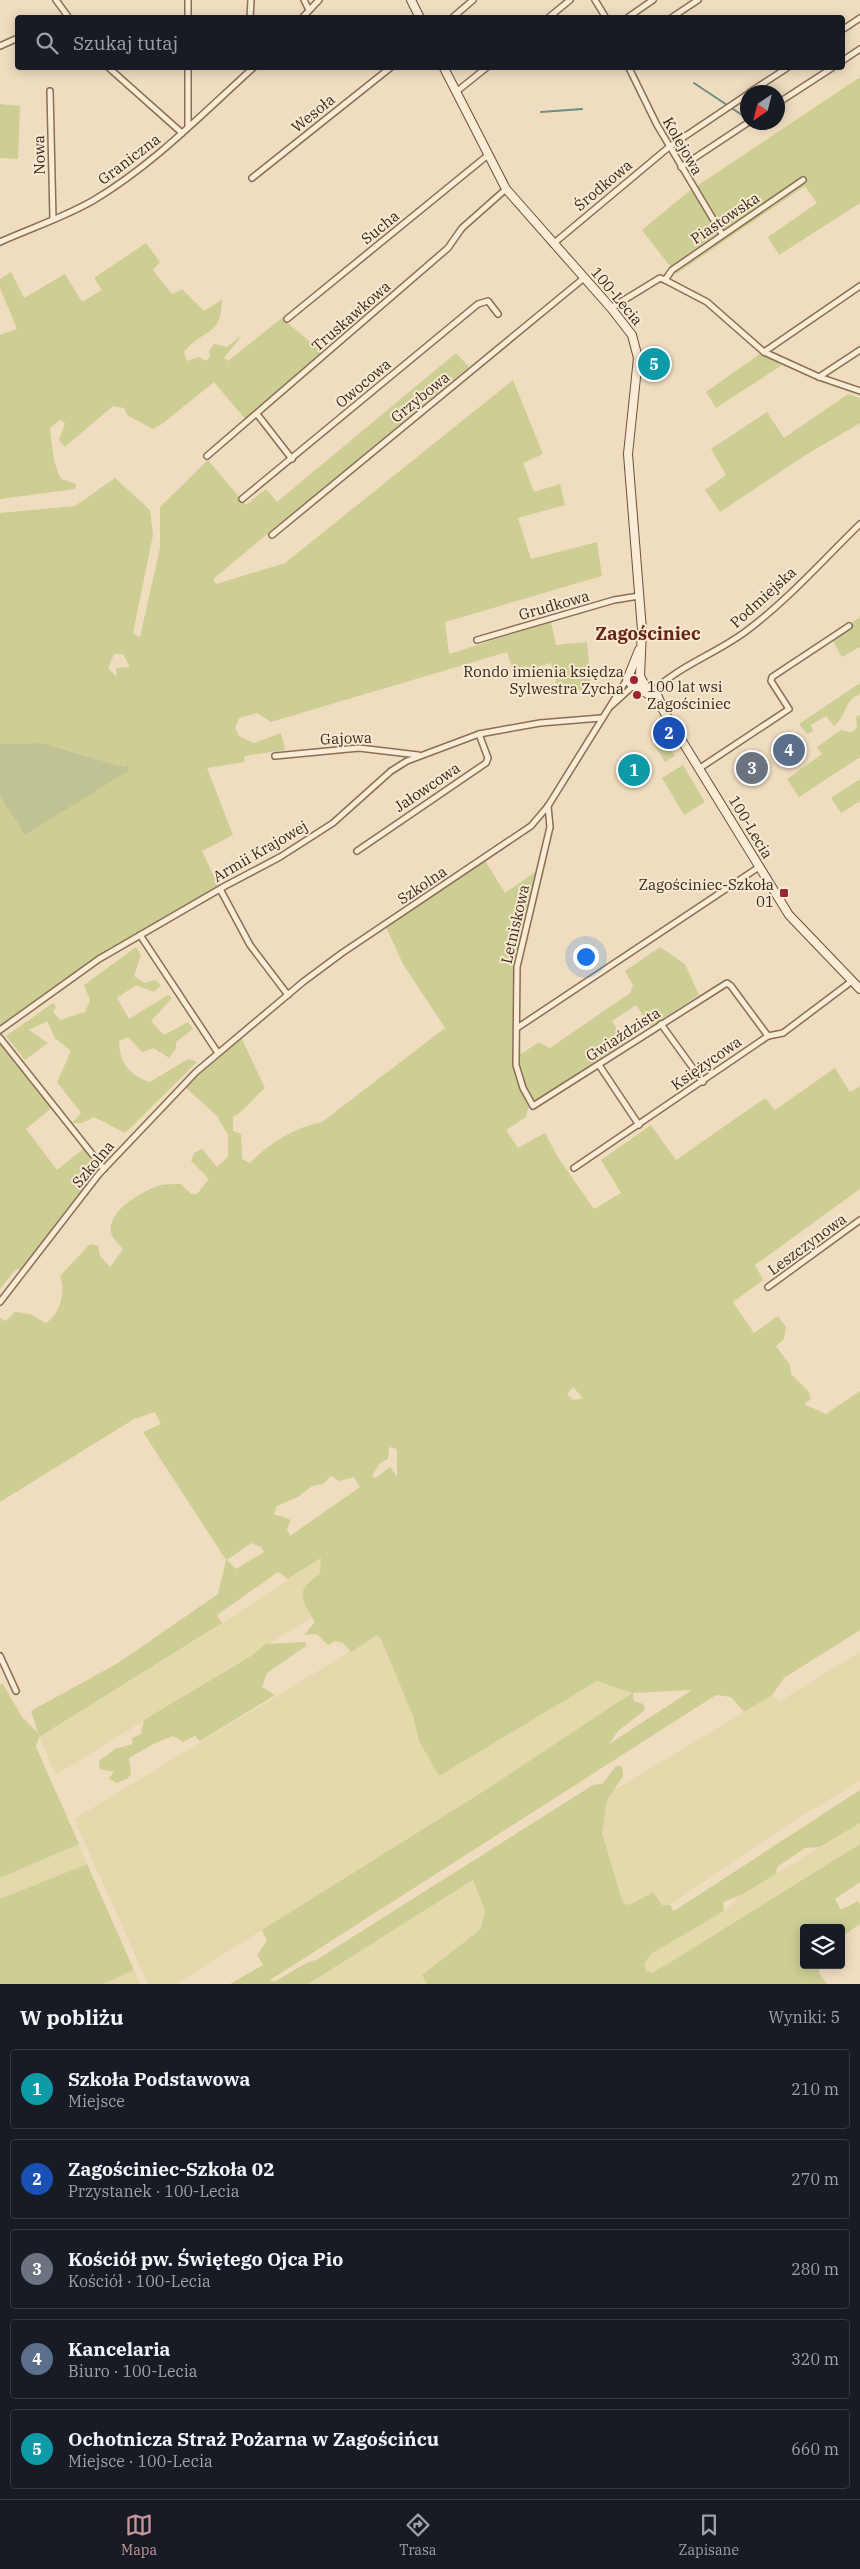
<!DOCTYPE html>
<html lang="pl">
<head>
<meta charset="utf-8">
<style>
	:root { --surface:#171b24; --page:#20242c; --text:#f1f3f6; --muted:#9ea1a6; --line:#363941; --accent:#ca969d }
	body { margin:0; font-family:"IBM Plex Serif",serif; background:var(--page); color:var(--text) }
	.controls { position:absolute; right:15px; bottom:15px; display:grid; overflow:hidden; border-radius:5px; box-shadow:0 2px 12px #0003 }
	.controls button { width:45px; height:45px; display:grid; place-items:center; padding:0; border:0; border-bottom:1px solid var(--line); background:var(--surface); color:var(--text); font:25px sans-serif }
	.compass { position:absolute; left:740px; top:85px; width:45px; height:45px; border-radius:50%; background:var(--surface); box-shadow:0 2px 12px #0003; rotate:215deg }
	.you { position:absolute; left:585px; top:956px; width:18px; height:18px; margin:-12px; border:4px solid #fff; border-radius:50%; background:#1a73e8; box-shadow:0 0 0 8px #1a73e833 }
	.badge { display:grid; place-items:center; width:32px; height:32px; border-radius:50%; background:var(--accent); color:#fff; font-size:16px; font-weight:700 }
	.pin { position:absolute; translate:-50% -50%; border:2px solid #fff; box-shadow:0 1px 5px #0006 }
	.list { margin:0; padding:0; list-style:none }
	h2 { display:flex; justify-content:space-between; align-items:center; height:65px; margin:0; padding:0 20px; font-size:21px }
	h2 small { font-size:16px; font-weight:400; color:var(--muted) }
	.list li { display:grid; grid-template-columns:32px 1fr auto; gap:15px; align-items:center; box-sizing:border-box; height:80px; margin:0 10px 10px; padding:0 10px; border:1px solid var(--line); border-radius:5px }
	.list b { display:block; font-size:19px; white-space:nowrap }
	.list p { margin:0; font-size:16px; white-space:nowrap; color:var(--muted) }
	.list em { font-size:16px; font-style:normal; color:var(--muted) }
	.icon { flex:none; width:28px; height:28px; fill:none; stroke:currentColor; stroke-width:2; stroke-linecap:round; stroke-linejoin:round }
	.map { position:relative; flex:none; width:860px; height:1984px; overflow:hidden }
	.search { position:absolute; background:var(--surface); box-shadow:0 2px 12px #0003; left:15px; right:15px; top:15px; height:55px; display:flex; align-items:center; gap:12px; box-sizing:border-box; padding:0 18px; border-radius:5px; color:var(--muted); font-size:19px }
	.sheet { height:515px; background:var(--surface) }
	nav { display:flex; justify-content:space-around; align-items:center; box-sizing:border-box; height:70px; border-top:1px solid var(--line); background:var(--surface); font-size:14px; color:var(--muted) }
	nav a { display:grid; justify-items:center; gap:2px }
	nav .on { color:var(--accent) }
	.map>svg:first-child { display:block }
	.farmland { fill:#e6d8ad }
	.green { fill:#ccce94; fill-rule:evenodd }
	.cemetery { fill:#c1c294 }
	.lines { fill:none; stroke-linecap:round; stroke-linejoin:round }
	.stream { stroke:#6a9083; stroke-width:2 }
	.street-casing { stroke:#8a6e57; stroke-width:8 }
	.secondary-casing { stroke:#6b4f3b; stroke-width:10 }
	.street { stroke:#faebd4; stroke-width:5 }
	.secondary { stroke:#faebd4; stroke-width:8 }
	.poi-dot { fill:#9b2530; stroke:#f7e8d0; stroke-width:2 }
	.labels { text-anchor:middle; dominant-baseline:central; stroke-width:4; stroke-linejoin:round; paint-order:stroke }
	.street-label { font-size:15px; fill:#39281c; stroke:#f7e8d0 }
	.poi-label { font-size:15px; fill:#39281c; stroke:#f7e8d0; text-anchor:end }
	.quarter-label { font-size:18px; font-weight:bold; fill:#67231a; stroke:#f7e8d0 }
</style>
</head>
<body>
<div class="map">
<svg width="860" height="1984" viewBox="0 0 860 1984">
	<rect width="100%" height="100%" fill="#f0ddc0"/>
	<g class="farmland">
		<path d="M 322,1558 L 320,1574 L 308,1581 L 302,1601 L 312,1617 L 56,1775 L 39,1737 L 202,1636 Z"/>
		<path d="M 377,1635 L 381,1639 L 413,1716 L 419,1741 L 439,1776 L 597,1681 L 633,1693 L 484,1791 L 176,1984 L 148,1984 L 74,1819 Z"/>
		<path d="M 860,1652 L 860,1781 L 792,1822 L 670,1905 L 662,1905 L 653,1892 L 628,1905 L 623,1903 L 602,1833 L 607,1801 L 614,1790 L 772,1695 L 780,1701 Z"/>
		<path d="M 860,1823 L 860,1844 L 672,1961 L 651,1973 L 646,1971 L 644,1964 L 651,1954 L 724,1911 L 741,1895 Z"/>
		<path d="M 79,1844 L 87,1864 L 0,1899 L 0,1878 Z"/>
		<path d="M 473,1880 L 485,1910 L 481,1929 L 422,1975 L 427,1984 L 308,1984 Z"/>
		<path d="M 134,1970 L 140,1984 L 103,1984 Z"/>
	</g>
	<g class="green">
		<path d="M 860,77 L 860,203 L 779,255 L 768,237 L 817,203 L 805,186 L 676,274 L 642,230 L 688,192 Z"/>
		<path d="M 0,104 L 20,106 L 18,159 L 0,158 Z"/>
		<path d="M 146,243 L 160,262 L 153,270 L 172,294 L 182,289 L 204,311 L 222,300 C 221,338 204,327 184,352 L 187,361 L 199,357 L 206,361 L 210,357 L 209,351 L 214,344 L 227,347 L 243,334 L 224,358 L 228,361 L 282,318 L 322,352 L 246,420 L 214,382 L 162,424 L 153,429 L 127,415 L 124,408 L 113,406 L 65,447 L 59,440 L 65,423 L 60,420 L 50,428 C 52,444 53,465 61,479 L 76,484 L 75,489 L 0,499 L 0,335 L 17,329 L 0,288 L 0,279 L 11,272 L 24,298 L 65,274 L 82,302 L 102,290 L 94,278 Z"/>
		<path d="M 456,353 L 469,367 L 213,579 L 216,584 L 285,563 L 513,380 L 543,454 L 523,463 L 534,492 L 560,484 L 565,505 L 518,518 L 531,559 L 597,542 L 602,576 L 445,622 L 449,654 L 551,622 L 556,645 L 587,642 L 591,688 L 559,694 L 551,663 L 514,673 L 507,652 L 271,722 L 257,713 L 239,718 L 235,728 L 239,736 L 254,743 L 281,733 L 285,750 L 244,756 L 245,762 L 207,768 L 233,835 L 202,851 L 220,889 L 99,959 L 0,1030 L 0,797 L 25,835 L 128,770 L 124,767 L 42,743 L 0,744 L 0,513 L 75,506 L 115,478 L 150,510 L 153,535 L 133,633 L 140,637 L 160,548 L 160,507 L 208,460 L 246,505 L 266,489 L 277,502 ZM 114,654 L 123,654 L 130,667 L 116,668 L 117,677 L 108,668 Z"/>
		<path d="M 761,353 L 782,365 L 716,408 L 706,392 Z"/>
		<path d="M 848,394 L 860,398 L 860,423 L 804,456 L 720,512 L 705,490 L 726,475 L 711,449 L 767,412 L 784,438 Z"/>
		<path d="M 860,617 L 860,647 L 842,657 L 831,637 Z"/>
		<path d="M 860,683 L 860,694 C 844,700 846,717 834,726 L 826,716 L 811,725 L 813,731 L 807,734 L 799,724 Z"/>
		<path d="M 860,715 L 860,757 L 799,797 L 787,779 L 822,754 L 817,747 L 841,730 L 852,732 L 857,728 L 856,717 Z"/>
		<path d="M 664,738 L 675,756 L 665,762 L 654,744 Z"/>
		<path d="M 683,765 L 705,802 L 684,815 L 662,778 Z"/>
		<path d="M 860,779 L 860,801 L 841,813 L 831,798 Z"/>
		<path d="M 484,859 L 505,893 L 541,868 L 517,967 L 517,1028 L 521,1054 L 539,1042 L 550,1048 L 630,993 L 633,985 L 625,971 L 660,947 L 685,964 L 699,995 L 651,1027 L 636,1005 L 612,1021 L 625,1042 L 529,1106 L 526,1117 L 506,1130 L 518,1148 L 545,1133 L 557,1156 L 594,1209 L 621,1193 L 601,1160 L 651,1125 L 676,1160 L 765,1098 L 775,1110 L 835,1068 L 850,1092 L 860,1086 L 860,1189 L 755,1265 L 763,1280 L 733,1302 L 754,1333 L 778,1316 L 786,1327 L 784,1339 L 776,1346 L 790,1365 L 791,1374 L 808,1391 L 811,1399 L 804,1404 L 826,1414 L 860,1391 L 860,1630 L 784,1678 L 772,1695 L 744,1712 L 731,1697 L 716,1695 L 270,1980 L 274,1982 L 308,1962 L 316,1960 L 593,1785 L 602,1784 L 616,1766 L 622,1766 L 623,1776 L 607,1801 L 602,1833 L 623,1903 L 629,1905 L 653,1892 L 662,1905 L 670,1905 L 674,1911 L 860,1790 L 860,1823 L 820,1847 L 805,1848 L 777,1867 L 776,1874 L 741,1895 L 723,1902 L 724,1911 L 651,1954 L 644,1964 L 646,1971 L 652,1973 L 672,1961 L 860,1844 L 860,1882 L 835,1899 L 841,1910 L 858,1901 L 860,1905 L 860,1924 L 841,1937 L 841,1928 L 804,1928 L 804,1965 L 819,1965 L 819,1973 L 827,1984 L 427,1984 L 422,1975 L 481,1929 L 485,1910 L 473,1880 L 308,1984 L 230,1984 L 263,1965 L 257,1955 L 267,1941 L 262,1930 L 484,1791 L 632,1693 L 597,1681 L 439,1776 L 419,1741 L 413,1716 L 381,1639 L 377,1635 L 351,1652 L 343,1643 L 335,1641 L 328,1645 L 317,1634 L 304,1635 L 315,1622 C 301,1600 294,1590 320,1574 L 321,1558 L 288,1579 L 278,1572 L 217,1615 L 222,1623 L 39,1737 L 36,1747 L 79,1844 L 0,1878 L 0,1685 L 3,1684 L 22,1717 L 38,1733 L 31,1711 L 118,1663 L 218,1594 L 226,1560 L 143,1432 L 161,1424 L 155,1412 L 134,1419 L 0,1502 L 0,1318 L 6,1321 L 15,1312 L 30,1314 L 46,1323 C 60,1314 66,1292 60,1276 L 90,1244 L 98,1246 L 100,1256 L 110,1267 L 123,1249 C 119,1245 113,1239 111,1233 C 106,1211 144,1190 161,1185 C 167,1184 175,1184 181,1184 L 191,1194 L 197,1194 L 209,1179 L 191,1161 L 194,1153 L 202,1149 L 217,1167 L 228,1157 L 228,1135 L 217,1116 L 183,1085 L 240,1035 L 265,1088 C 253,1098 246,1110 233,1117 L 233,1131 L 241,1134 L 242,1159 L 250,1163 C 270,1143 293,1128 322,1122 L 445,1028 L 403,964 L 385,925 ZM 573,1387 L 583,1398 L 573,1400 L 567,1394 ZM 389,1447 L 397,1449 L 397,1477 L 390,1467 L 375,1478 L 372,1476 L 379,1464 L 388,1459 ZM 331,1476 L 339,1481 L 354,1477 L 360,1487 L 290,1536 L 287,1529 L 291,1520 L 274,1514 L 277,1506 L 298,1497 L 312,1486 L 323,1484 ZM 251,1543 L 261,1547 L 264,1552 L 236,1569 L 227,1560 ZM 692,1690 L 609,1744 L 618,1731 L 645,1710 L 643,1704 L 634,1701 L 633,1693 Z"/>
		<path d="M 136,947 L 141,955 L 134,976 L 144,983 L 155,980 L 161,985 L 154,992 L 136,985 L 117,998 L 129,1019 L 168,995 L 172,998 L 151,1021 L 164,1035 L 188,1022 L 193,1029 L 176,1042 L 176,1049 L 169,1058 L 154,1048 L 142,1052 L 128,1037 L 119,1041 C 119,1062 130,1076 150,1082 L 188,1059 L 197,1062 L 125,1133 L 94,1117 L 82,1123 L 72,1123 L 81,1113 L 57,1082 L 71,1051 L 55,1038 L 47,1021 L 29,1030 L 48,1043 L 25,1060 L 6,1036 L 53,1003 L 56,1007 L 53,1012 L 60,1020 L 85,1012 L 90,1000 L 84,985 Z"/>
		<path d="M 0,1038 L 54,1106 L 26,1129 L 57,1170 L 87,1146 L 104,1169 L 24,1270 L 16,1269 L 0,1289 Z"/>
		<path d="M 305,1642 L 306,1646 L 267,1673 L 262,1687 L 275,1695 L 200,1741 L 195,1736 L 183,1742 L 173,1736 L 155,1743 L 129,1758 L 131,1774 L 127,1779 L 116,1783 L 109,1778 L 114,1772 L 100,1769 L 99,1761 L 115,1749 L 132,1744 L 132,1738 L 141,1734 L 144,1720 L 252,1655 L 266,1644 Z"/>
		<path d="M 87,1864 L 134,1970 L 103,1984 L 0,1984 L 0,1899 Z"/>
	</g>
	<path class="cemetery" d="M 42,743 L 124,767 L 128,765 L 128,771 L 25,835 L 0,797 L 0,744 Z"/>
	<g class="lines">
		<g class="stream">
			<path d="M 694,83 L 745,117"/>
			<path d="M 541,112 L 582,109"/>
		</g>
		<g class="street-casing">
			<g id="street">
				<path d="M 56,0 L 69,18"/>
				<path d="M 188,0 L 188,18"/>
				<path d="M 304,0 L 309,10"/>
				<path d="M 595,0 L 606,18"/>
				<path d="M 250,18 L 251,0"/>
				<path d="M 302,18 L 319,0"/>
				<path d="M 452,18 L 473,0"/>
				<path d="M 548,18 L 570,0"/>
				<path d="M 627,18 L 653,0"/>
				<path d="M 671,18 L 698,0"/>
				<path d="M 842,30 L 860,18"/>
				<path d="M 0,46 L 18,38"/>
				<path d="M 842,61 L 860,49"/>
				<path d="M 109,68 L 182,133"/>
				<path d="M 188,68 L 188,126"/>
				<path d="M 629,68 L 657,125 L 722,234"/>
				<path d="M 50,91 L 53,219"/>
				<path d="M 456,92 L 486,68"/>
				<path d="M 750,92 L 787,68"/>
				<path d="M 778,103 L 832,68"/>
				<path d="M 681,167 L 749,122"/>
				<path d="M 252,178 L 390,68"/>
				<path d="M 0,242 C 31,228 65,217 94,200 C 154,164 202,114 253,68"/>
				<path d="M 553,244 L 669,147 L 748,94"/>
				<path d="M 665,280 L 672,270 L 803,180"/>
				<path d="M 611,308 L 660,278 L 665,280 L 707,302 L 764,352 L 819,377 L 860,391"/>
				<path d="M 287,319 L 488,155"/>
				<path d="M 764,352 L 860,286"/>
				<path d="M 819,377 L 860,350"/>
				<path d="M 257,414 L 292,459"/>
				<path d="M 207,456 L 448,248 L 462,228 L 506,189"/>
				<path d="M 242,499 L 478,304 L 488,301 L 498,314"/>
				<path d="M 272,535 L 584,278"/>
				<path d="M 477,640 L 614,600 L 639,596"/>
				<path d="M 652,692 C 679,666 715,654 745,632 C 787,601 823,560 860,524"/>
				<path d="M 611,706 L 633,686"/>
				<path d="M 275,756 L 359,748 L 418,755"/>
				<path d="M 700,768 L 789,709 L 771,681 L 772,677 L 849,626"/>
				<path d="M 548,806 L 550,827 L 517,967 L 516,1065 L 523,1088 L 533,1106 L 727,983 L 731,986 L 768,1036"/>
				<path d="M 357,851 L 486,763 L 488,758 L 479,734"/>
				<path d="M 220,889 L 250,945 L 288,995"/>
				<path d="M 140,935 L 218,1053"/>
				<path d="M 661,1024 L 703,1082"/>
				<path d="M 517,1028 L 759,867"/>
				<path d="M 0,1030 L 99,959 L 225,886 L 280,857 L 333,823 L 391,771 L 407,761 L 479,734 L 540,723 L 601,718"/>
				<path d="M 0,1038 L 104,1169"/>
				<path d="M 599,1065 L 639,1125"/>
				<path d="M 574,1168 L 768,1036 L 783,1033 L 852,981"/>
				<path d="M 768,1287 L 860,1220"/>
				<path d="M 0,1302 L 99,1174 L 196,1072 L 303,982 L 342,953 L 531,826 L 548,806 L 627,679"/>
				<path d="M 0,1656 L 16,1691"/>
			</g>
		</g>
		<g class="secondary-casing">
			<g id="secondary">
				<path d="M 411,0 L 420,18"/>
				<path d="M 444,68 L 506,189 L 611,308 L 632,335 L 638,358 L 628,454 L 642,630 L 640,676 L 643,682 L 658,697 L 665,713"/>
				<path d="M 639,650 L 627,680 L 633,686 L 639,684"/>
				<path d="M 635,686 L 651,696"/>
				<path d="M 663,710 L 789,915 L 860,989"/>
			</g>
		</g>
		<use href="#street" class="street"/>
		<use href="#secondary" class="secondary"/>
	</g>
	<g class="poi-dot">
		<circle cx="634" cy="680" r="5"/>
		<circle cx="637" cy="695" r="5"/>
		<rect x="779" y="888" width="10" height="10" rx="2.5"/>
	</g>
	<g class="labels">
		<g class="street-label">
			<text transform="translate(313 113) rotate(-39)">Wesoła</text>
			<text transform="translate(683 146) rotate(60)">Kolejowa</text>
			<text transform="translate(39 155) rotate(-91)">Nowa</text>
			<text transform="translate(129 159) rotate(-37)">Graniczna</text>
			<text transform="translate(603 185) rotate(-40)">Środkowa</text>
			<text transform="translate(725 218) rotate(-34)">Piastowska</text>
			<text transform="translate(380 227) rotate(-39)">Sucha</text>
			<text transform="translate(617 296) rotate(50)">100-Lecia</text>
			<text transform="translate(351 316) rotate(-41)">Truskawkowa</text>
			<text transform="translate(363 383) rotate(-40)">Owocowa</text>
			<text transform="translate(420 397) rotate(-39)">Grzybowa</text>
			<text transform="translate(763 597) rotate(-42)">Podmiejska</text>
			<text transform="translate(554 605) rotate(-16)">Grudkowa</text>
			<text transform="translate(346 738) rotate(-2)">Gajowa</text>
			<text transform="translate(427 787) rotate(-34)">Jałowcowa</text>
			<text transform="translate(751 827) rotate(59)">100-Lecia</text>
			<text transform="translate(260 851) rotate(-30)">Armii Krajowej</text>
			<text transform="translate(422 885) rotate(-34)">Szkolna</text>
			<text transform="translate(515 924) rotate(-77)">Letniskowa</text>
			<text transform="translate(623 1034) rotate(-33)">Gwiaździsta</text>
			<text transform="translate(706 1063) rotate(-35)">Księżycowa</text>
			<text transform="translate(93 1164) rotate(-50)">Szkolna</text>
			<text transform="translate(807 1244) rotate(-36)">Leszczynowa</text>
		</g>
		<g class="poi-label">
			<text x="624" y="671">Rondo imienia księdza<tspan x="624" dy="17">Sylwestra Zycha</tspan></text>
			<text x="647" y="686" text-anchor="start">100 lat wsi<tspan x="647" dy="17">Zagościniec</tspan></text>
			<text x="774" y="884">Zagościniec-Szkoła<tspan x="774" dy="17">01</tspan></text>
		</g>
		<g class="quarter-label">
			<text x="648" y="633">Zagościniec</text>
		</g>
	</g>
</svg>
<div class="controls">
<button><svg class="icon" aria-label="layers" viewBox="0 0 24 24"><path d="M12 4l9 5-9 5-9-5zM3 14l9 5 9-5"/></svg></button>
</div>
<svg class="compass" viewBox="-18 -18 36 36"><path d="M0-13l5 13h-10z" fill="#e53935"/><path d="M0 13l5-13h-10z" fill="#9ea1a6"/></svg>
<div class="you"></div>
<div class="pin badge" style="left:634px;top:770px;background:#0f9aa8">1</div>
<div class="pin badge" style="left:669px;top:733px;background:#1a4fb4">2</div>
<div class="pin badge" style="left:752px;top:768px;background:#6b7280">3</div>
<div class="pin badge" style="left:789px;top:750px;background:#5c6f8a">4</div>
<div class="pin badge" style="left:654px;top:364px;background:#0f9aa8">5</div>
<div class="search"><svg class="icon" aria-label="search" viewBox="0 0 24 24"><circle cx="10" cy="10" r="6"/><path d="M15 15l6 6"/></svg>Szukaj tutaj</div>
</div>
<section class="sheet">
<h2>W pobliżu<small>Wyniki: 5</small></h2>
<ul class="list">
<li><span class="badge" style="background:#0f9aa8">1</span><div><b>Szkoła Podstawowa</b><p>Miejsce</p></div><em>210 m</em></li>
<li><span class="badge" style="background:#1a4fb4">2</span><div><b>Zagościniec-Szkoła 02</b><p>Przystanek · 100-Lecia</p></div><em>270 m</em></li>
<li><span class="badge" style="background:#6b7280">3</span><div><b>Kościół pw. Świętego Ojca Pio</b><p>Kościół · 100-Lecia</p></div><em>280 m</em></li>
<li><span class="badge" style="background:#5c6f8a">4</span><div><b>Kancelaria</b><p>Biuro · 100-Lecia</p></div><em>320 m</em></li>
<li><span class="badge" style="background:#0f9aa8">5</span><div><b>Ochotnicza Straż Pożarna w Zagościńcu</b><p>Miejsce · 100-Lecia</p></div><em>660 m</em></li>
</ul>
</section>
<nav>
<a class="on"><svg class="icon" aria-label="map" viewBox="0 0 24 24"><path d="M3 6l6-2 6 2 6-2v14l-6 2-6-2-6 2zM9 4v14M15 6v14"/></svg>Mapa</a>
<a><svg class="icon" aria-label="directions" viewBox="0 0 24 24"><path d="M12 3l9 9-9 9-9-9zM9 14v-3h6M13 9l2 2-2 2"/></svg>Trasa</a>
<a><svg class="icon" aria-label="saved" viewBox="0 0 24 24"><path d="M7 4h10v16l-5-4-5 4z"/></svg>Zapisane</a>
</nav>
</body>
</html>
